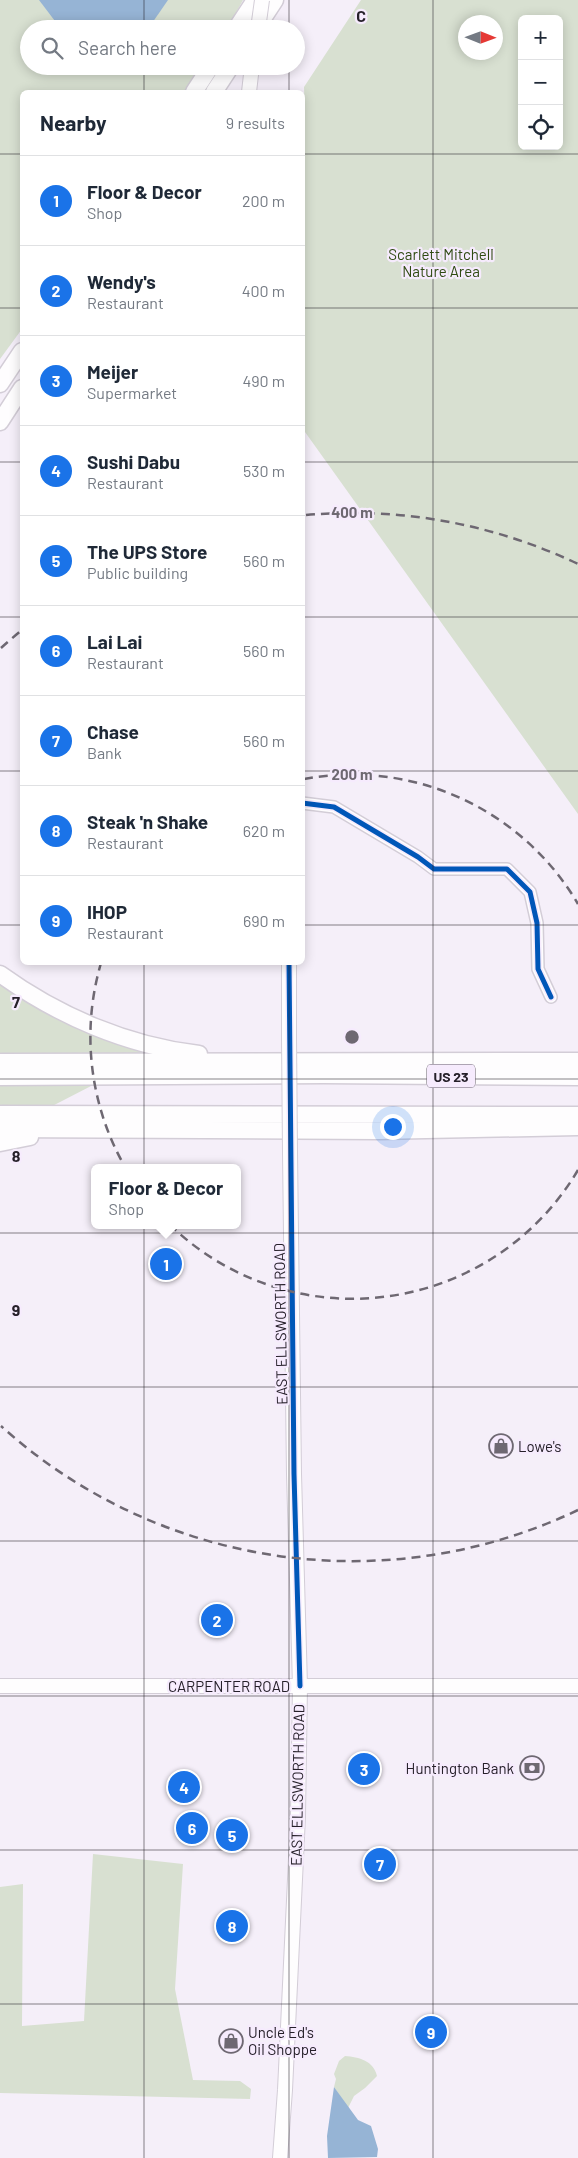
<!DOCTYPE html>
<html lang="en">
<head>
<meta charset="utf-8">
<style>
	:root { --surface:#fff; --page:#f6f6f7; --text:#1f2937; --muted:#747a83; --line:#e0e1e3; --accent:#1a73e8 }
	body { margin:0; font-family:Barlow,sans-serif; background:var(--page); color:var(--text) }
	.controls { position:absolute; right:15px; top:15px; display:grid; overflow:hidden; border-radius:8px; box-shadow:0 2px 12px #0003 }
	.controls button { width:45px; height:45px; display:grid; place-items:center; padding:0; border:0; border-bottom:1px solid var(--line); background:var(--surface); color:var(--text); font:25px sans-serif }
	.compass { position:absolute; left:458px; top:15px; width:45px; height:45px; border-radius:50%; background:var(--surface); box-shadow:0 2px 12px #0003; rotate:91deg }
	.you { position:absolute; left:392px; top:1126px; width:18px; height:18px; margin:-12px; border:4px solid #fff; border-radius:50%; background:#1a73e8; box-shadow:0 0 0 8px #1a73e833 }
	.badge { display:grid; place-items:center; width:32px; height:32px; border-radius:50%; background:var(--accent); color:#fff; font-size:16px; font-weight:700 }
	.pin { position:absolute; translate:-50% -50%; border:2px solid #fff; box-shadow:0 1px 5px #0006 }
	.popup { position:absolute; left:91px; top:1164px; width:150px; height:65px; box-sizing:border-box; display:grid; place-content:center; border-radius:8px; background:var(--surface); filter:drop-shadow(0 1px 4px #0005); font-size:16px; white-space:nowrap; color:var(--muted) }
	.popup b { font-size:19px; color:var(--text) }
	.popup::after { content:''; position:absolute; left:50%; top:100%; margin-left:-10px; border:10px solid transparent; border-top-color:var(--surface) }
	.list { margin:0; padding:0; list-style:none }
	h2 { display:flex; justify-content:space-between; align-items:center; height:65px; margin:0; padding:0 20px; font-size:21px }
	h2 small { font-size:16px; font-weight:400; color:var(--muted) }
	.list li { display:grid; grid-template-columns:32px 1fr auto; gap:15px; align-items:center; box-sizing:border-box; height:90px; padding:0 20px; border-top:1px solid var(--line) }
	.list b { display:block; font-size:19px; white-space:nowrap }
	.list p { margin:0; font-size:16px; white-space:nowrap; color:var(--muted) }
	.list em { font-size:16px; font-style:normal; color:var(--muted) }
	.icon { flex:none; width:28px; height:28px; fill:none; stroke:currentColor; stroke-width:2; stroke-linecap:round; stroke-linejoin:round }
	.map { position:relative; flex:none; width:578px; height:2158px; overflow:hidden }
	.search { position:absolute; background:var(--surface); box-shadow:0 2px 12px #0003; left:20px; top:20px; width:285px; height:55px; display:flex; align-items:center; gap:12px; box-sizing:border-box; padding:0 18px; border-radius:28px; color:var(--muted); font-size:19px }
	.panel { position:absolute; background:var(--surface); box-shadow:0 2px 12px #0003; left:20px; top:90px; width:285px; height:875px; border-radius:8px }
	.map>svg:first-child { display:block }
	.green { fill:#d8e0d1; fill-rule:evenodd }
	.water { fill:#96b4d5 }
	.lines { fill:none; stroke-linecap:round; stroke-linejoin:round }
	.minor-casing { stroke:#d3cdd7; stroke-width:14 }
	.major-casing { stroke:#d3cdd7; stroke-width:16 }
	.highway-casing { stroke:#d3cdd7; stroke-width:19 }
	.minor { stroke:#fefdfe; stroke-width:11 }
	.major { stroke:#fefdfe; stroke-width:14 }
	.highway { stroke:#fefdfe; stroke-width:16 }
	.major-bridge-casing { stroke:#d3cdd7; stroke-width:16; stroke-linecap:butt }
	.major-bridge { stroke:#fefdfe; stroke-width:14 }
	.cycleway-casing { stroke:#f6ebfd; stroke-width:8 }
	.cycleway { stroke:#0057b8; stroke-width:5 }
	.grid { fill:none; stroke:#26202a; stroke-width:1; stroke-opacity:0.55 }
	.ring { fill:none; stroke:#6e6872; stroke-width:2.5; stroke-dasharray:9 6 }
	.labels { text-anchor:middle; dominant-baseline:central; stroke-width:4.5; stroke-linejoin:round; paint-order:stroke }
	.shield { fill:#f6ebfd; stroke:#645d69; stroke-width:1 }
	.shield-label { font-size:14px; font-weight:bold; fill:#26202a }
	.park-label { font-size:15px; fill:#2f4a11; stroke:#f6ebfd }
	.street-label { font-size:15px; fill:#26202a; stroke:#f6ebfd }
	.poi-label { font-size:15px; fill:#26202a; stroke:#f6ebfd; text-anchor:start }
	.grid-label { font-size:16px; text-anchor:middle; font-weight:bold; fill:#26202a; stroke:#f6ebfd; stroke-width:4.5; stroke-linejoin:round; paint-order:stroke }
	.centre { fill:#6e6872; stroke:#f6ebfd; stroke-width:2.5 }
	.ring-label { font-size:15px; text-anchor:middle; font-weight:bold; fill:#6e6872; stroke:#f6ebfd; stroke-width:4.5; stroke-linejoin:round; paint-order:stroke }
</style>
</head>
<body>
<div class="map">
<svg width="578" height="2158" viewBox="0 0 578 2158">
	<rect width="100%" height="100%" fill="#f5eff9"/>
	<g class="green">
		<path d="M 0,0 L 243,0 L 227,29 L 29,29 L 29,66 L 202,66 L 185,92 L 22,92 L 22,329 L 0,359 Z"/>
		<path d="M 361,0 L 578,0 L 578,814 L 305,432 L 302,119 L 305,119 L 304,87 ZM 522,19 L 559,19 L 559,146 L 522,146 ZM 496,22 L 496,52 L 466,52 L 466,22 Z"/>
		<path d="M 0,981 L 155,1053 L 0,1133 Z"/>
		<path d="M 93,1854 L 183,1864 L 175,1989 L 193,2080 L 240,2081 L 251,2089 L 250,2099 L 0,2093 L 0,1887 L 23,1884 L 22,2026 L 84,2021 Z"/>
		<path d="M 345,2056 C 359,2057 374,2061 377,2076 L 365,2088 L 354,2096 L 348,2108 L 334,2087 L 336,2079 L 334,2074 L 339,2061 Z"/>
	</g>
	<g class="water">
		<path d="M 39,0 L 168,0 L 148,29 L 61,29 Z"/>
		<path d="M 334,2087 L 358,2120 L 371,2126 L 378,2149 L 377,2157 L 328,2158 L 327,2136 Z"/>
	</g>
	<g class="lines">
		<g class="minor-casing">
			<path id="minor" d="M 302,803 L 334,807 L 418,857 L 434,869 L 507,869 L 530,892 L 537,923 L 538,969 L 551,997"/>
		</g>
		<g class="major-casing">
			<g id="major">
				<path d="M 249,92 L 252,66"/>
				<path d="M 289,962 L 289,1038"/>
				<path d="M 0,1686 L 578,1686"/>
				<path d="M 280,2158 L 285,2090 L 298,1816 L 300,1686 L 294,1474 L 290,1153"/>
			</g>
		</g>
		<g class="highway-casing">
			<g id="highway">
				<path d="M 236,29 L 255,0"/>
				<path d="M 256,29 L 275,0"/>
				<path d="M 194,92 L 211,66"/>
				<path d="M 214,92 L 231,66"/>
				<path d="M 0,384 L 22,351"/>
				<path d="M 0,422 L 22,388"/>
				<path d="M 0,974 C 58,1016 128,1046 199,1054"/>
				<path d="M 0,1062 L 578,1061"/>
				<path d="M 0,1077 L 323,1075 L 578,1077"/>
				<path d="M 0,1114 L 578,1115"/>
				<path d="M 0,1129 L 378,1131 L 578,1127"/>
				<path d="M 0,1143 L 30,1137"/>
			</g>
		</g>
		<use href="#minor" class="minor"/>
		<use href="#major" class="major"/>
		<use href="#highway" class="highway"/>
		<g class="major-bridge-casing">
			<g id="major-bridge">
				<path d="M 258,29 L 262,0"/>
				<path d="M 289,1038 L 290,1153"/>
			</g>
		</g>
		<use href="#major-bridge" class="major-bridge"/>
		<g class="cycleway-casing">
			<g id="cycleway">
				<path d="M 302,803 L 334,807 L 418,857 L 434,869 L 507,869 L 530,892 L 537,923 L 538,969 L 551,997"/>
				<path d="M 289,962 L 294,1474 L 300,1686"/>
			</g>
		</g>
		<use href="#cycleway" class="cycleway"/>
	</g>
	<path class="grid" d="M 144,0 L 144,29M 289,0 L 289,29M 433,0 L 433,2158M 144,66 L 144,92M 289,66 L 289,92M 0,154 L 22,154M 302,154 L 578,154M 0,308 L 22,308M 302,308 L 578,308M 0,462 L 22,462M 302,462 L 578,462M 0,617 L 22,617M 302,617 L 578,617M 0,771 L 22,771M 302,771 L 578,771M 0,925 L 22,925M 302,925 L 578,925M 144,962 L 144,2158M 289,962 L 289,2158M 0,1079 L 578,1079M 0,1233 L 578,1233M 0,1387 L 578,1387M 0,1541 L 578,1541M 0,1696 L 578,1696M 0,1850 L 578,1850M 0,2004 L 578,2004"/>
	<g class="ring">
		<path d="M578 1170A262 262 0 0 1 101 963M304 779A262 262 0 0 1 578 904"/>
		<path d="M578 1510A524 524 0 0 1 1 1426M1 648A524 524 0 0 1 22 630M306 515A524 524 0 0 1 578 564"/>
	</g>
	<defs>
		<g id="shop-ring" transform="scale(1.25)"><circle r="9.5" fill="#f6ebfd" stroke="#6e6872" stroke-width="1.5"/><path d="M-5-2.5h2.3a2.7 3.5 0 0 1 5.4 0H5L5.5 6h-11ZM-1.5-2.5h3a1.5 2.3 0 0 0-3 0Z" fill="#6e6872"/></g>
		<g id="bank-ring" transform="scale(1.25)"><circle r="9.5" fill="#f6ebfd" stroke="#6e6872" stroke-width="1.5"/><path d="M-6-4H6V4H-6ZM0-2.3a2.3 2.3 0 1 0 0 4.6a2.3 2.3 0 1 0 0-4.6Z" fill="#6e6872"/></g>
	</defs>
	<g fill-rule="evenodd">
		<use href="#shop-ring" x="501" y="1446"/>
		<use href="#bank-ring" x="532" y="1768"/>
		<use href="#shop-ring" x="231" y="2041"/>
	</g>
	<g class="labels">
		<rect class="shield" x="427" y="1064.5" width="48" height="23" rx="4"/>
		<g class="shield-label">
			<text x="451" y="1076">US 23</text>
		</g>
		<g class="park-label">
			<text x="441" y="254">Scarlett Mitchell<tspan x="441" dy="17">Nature Area</tspan></text>
		</g>
		<g class="street-label">
			<text transform="translate(280 1324) rotate(-91)">EAST ELLSWORTH ROAD</text>
			<text x="229" y="1686">CARPENTER ROAD</text>
			<text transform="translate(297 1785) rotate(-89)">EAST ELLSWORTH ROAD</text>
		</g>
		<g class="poi-label">
			<text x="518" y="1446">Lowe's</text>
			<text x="514" y="1768" text-anchor="end">Huntington Bank</text>
			<text x="248" y="2032">Uncle Ed's<tspan x="248" dy="17">Oil Shoppe</tspan></text>
		</g>
	</g>
	<g class="grid-label">
		<text x="361" y="22">C</text>
		<text x="16" y="1008">7</text>
		<text x="16" y="1162">8</text>
		<text x="16" y="1316">9</text>
	</g>
	<circle cx="352" cy="1037" r="8" class="centre"/>
	<g class="ring-label">
		<text x="352" y="518">400 m</text>
		<text x="352" y="780">200 m</text>
	</g>
</svg>
<div class="controls">
<button>+</button>
<button>−</button>
<button><svg class="icon" aria-label="locate" viewBox="0 0 24 24"><circle cx="12" cy="12" r="6"/><path d="M12 2v4M12 18v4M2 12h4M18 12h4"/></svg></button>
</div>
<svg class="compass" viewBox="-18 -18 36 36"><path d="M0-13l5 13h-10z" fill="#e53935"/><path d="M0 13l5-13h-10z" fill="#747a83"/></svg>
<div class="you"></div>
<div class="pin badge" style="left:166px;top:1264px">1</div>
<div class="popup"><b>Floor &amp; Decor</b>Shop</div>
<div class="pin badge" style="left:217px;top:1620px">2</div>
<div class="pin badge" style="left:364px;top:1769px">3</div>
<div class="pin badge" style="left:184px;top:1787px">4</div>
<div class="pin badge" style="left:232px;top:1835px">5</div>
<div class="pin badge" style="left:192px;top:1828px">6</div>
<div class="pin badge" style="left:380px;top:1864px">7</div>
<div class="pin badge" style="left:232px;top:1926px">8</div>
<div class="pin badge" style="left:431px;top:2032px">9</div>
<div class="search"><svg class="icon" aria-label="search" viewBox="0 0 24 24"><circle cx="10" cy="10" r="6"/><path d="M15 15l6 6"/></svg>Search here</div>
<section class="panel">
<h2>Nearby<small>9 results</small></h2>
<ul class="list">
<li><span class="badge">1</span><div><b>Floor &amp; Decor</b><p>Shop</p></div><em>200 m</em></li>
<li><span class="badge">2</span><div><b>Wendy's</b><p>Restaurant</p></div><em>400 m</em></li>
<li><span class="badge">3</span><div><b>Meijer</b><p>Supermarket</p></div><em>490 m</em></li>
<li><span class="badge">4</span><div><b>Sushi Dabu</b><p>Restaurant</p></div><em>530 m</em></li>
<li><span class="badge">5</span><div><b>The UPS Store</b><p>Public building</p></div><em>560 m</em></li>
<li><span class="badge">6</span><div><b>Lai Lai</b><p>Restaurant</p></div><em>560 m</em></li>
<li><span class="badge">7</span><div><b>Chase</b><p>Bank</p></div><em>560 m</em></li>
<li><span class="badge">8</span><div><b>Steak 'n Shake</b><p>Restaurant</p></div><em>620 m</em></li>
<li><span class="badge">9</span><div><b>IHOP</b><p>Restaurant</p></div><em>690 m</em></li>
</ul>
</section>
</div>
</body>
</html>
